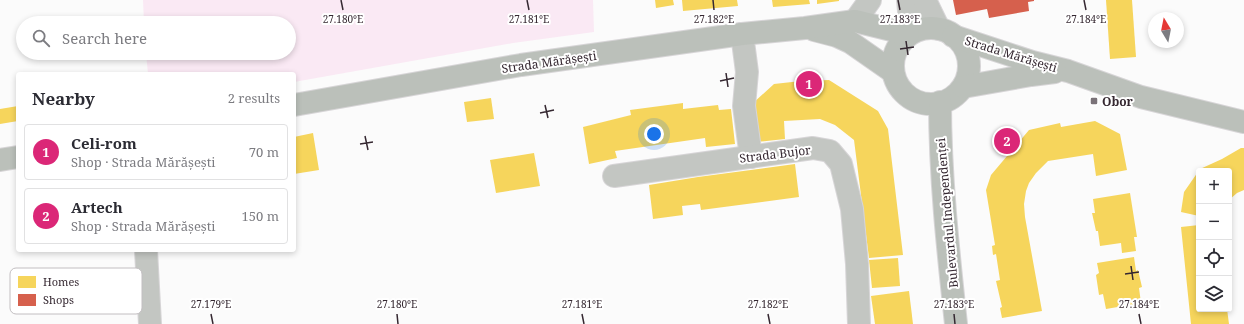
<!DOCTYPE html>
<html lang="en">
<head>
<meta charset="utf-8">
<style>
	:root { --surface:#fff; --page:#f7f7f7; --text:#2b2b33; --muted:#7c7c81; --line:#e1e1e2; --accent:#db2777 }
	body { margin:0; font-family:"Noto Serif",serif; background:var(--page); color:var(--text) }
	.controls { position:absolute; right:12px; bottom:12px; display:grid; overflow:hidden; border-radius:4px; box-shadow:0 2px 6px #0003 }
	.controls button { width:36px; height:36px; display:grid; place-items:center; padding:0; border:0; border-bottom:1px solid var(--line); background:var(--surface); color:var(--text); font:20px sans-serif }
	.compass { position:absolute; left:1148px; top:12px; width:36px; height:36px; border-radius:50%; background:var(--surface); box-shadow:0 2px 6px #0003; rotate:350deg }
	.you { position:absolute; left:654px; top:134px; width:14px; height:14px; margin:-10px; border:3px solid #fff; border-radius:50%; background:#1a73e8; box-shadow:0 0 0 6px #1a73e833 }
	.badge { display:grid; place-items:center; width:26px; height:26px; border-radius:50%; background:var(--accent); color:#fff; font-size:13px; font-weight:700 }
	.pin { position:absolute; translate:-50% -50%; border:2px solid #fff; box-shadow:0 1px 4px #0006 }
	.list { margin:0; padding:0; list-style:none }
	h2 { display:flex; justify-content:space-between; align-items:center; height:52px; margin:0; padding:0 16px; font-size:17px }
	h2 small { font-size:13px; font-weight:400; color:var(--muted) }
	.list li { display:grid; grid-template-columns:26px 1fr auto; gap:12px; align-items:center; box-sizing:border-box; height:56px; margin:0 8px 8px; padding:0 8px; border:1px solid var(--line); border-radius:4px }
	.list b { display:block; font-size:15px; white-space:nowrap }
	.list p { margin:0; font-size:13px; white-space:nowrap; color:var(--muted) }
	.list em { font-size:13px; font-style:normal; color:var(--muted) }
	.icon { flex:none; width:22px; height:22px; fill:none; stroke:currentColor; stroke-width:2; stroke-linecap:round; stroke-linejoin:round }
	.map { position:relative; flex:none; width:1244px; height:324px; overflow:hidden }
	.search { position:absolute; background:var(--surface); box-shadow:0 2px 6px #0003; left:16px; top:16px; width:280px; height:44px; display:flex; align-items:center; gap:10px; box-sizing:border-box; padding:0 14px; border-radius:22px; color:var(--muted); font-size:15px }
	.panel { position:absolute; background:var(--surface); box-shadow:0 2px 6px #0003; left:16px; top:72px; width:280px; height:180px; border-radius:4px }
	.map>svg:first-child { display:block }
	.green { fill:#fae9f4 }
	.homes { fill:#f6d55c }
	.shops { fill:#d6604d }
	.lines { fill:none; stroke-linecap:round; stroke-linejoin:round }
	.minor-casing { stroke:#d7d5d7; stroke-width:24 }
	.major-casing { stroke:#d7d5d7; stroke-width:24 }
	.minor { stroke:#c3c6c2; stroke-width:22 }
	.major { stroke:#bbc0ba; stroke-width:22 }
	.ticks { fill:none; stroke:#352831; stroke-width:1.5 }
	.poi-dot { fill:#7a7278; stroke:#fff; stroke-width:1.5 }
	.labels { text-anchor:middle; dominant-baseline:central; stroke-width:4; stroke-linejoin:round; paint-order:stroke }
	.street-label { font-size:12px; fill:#352831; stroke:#fff }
	.poi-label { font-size:12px; font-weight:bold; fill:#352831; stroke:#fff; text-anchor:start }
	.key { fill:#fff; stroke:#c2bec1; stroke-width:1 }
	.key-label { font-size:11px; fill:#352831 }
	.ticks-label { font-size:10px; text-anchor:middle; fill:#352831; stroke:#fff; stroke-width:4; stroke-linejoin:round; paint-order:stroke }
</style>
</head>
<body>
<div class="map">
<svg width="1244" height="324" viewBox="0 0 1244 324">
	<rect width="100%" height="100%" fill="#fbfbfb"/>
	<path class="green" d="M 143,0 L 593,0 L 594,32 L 513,43 L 294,82 L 294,74 L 148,74 L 146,53 L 289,53 L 289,23 L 144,23 Z"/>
	<g class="homes">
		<path d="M 655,0 L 673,0 L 674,5 L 656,8 Z"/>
		<path d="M 682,0 L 737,0 L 738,6 L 683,11 Z"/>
		<path d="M 772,0 L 809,0 L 810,4 L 773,7 Z"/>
		<path d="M 817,0 L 839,0 L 839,1 L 817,4 Z"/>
		<path d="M 1106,0 L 1132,0 L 1136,57 L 1110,59 Z"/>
		<path d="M 829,80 L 878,111 L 888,129 L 903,255 L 869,258 L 854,140 L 835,125 L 820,119 L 784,121 L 785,139 L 756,142 L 752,104 L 774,84 L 801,81 Z"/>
		<path d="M 491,98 L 494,119 L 467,122 L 464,102 Z"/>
		<path d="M 683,103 L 683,109 L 718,105 L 719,110 L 731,109 L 735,144 L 706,147 L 705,138 L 615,151 L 617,158 L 589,164 L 583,127 L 631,115 L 630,110 Z"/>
		<path d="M 18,106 L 18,121 L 0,124 L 0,109 Z"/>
		<path d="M 1095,121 L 1120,134 L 1127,170 L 1096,176 L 1093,154 L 1048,161 L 1036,173 L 1029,183 L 1026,191 L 1024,204 L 1025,217 L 1042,311 L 1002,318 L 1000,308 L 1002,307 L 996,281 L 1000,280 L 996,254 L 993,255 L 992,246 L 995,245 L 986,190 L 991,175 L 1029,130 L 1060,123 L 1061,127 Z"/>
		<path d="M 313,133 L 319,170 L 294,174 L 294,137 Z"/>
		<path d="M 1241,148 L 1244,148 L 1244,190 L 1237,193 L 1229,200 L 1229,171 L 1199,171 L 1199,216 L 1181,212 L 1184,192 L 1200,169 L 1222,159 Z"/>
		<path d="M 534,153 L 540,186 L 496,193 L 490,160 Z"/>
		<path d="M 795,164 L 799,197 L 701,210 L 700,204 L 682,206 L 683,215 L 653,219 L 649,185 L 698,177 Z"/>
		<path d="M 1130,193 L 1137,237 L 1134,237 L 1136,251 L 1122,253 L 1121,243 L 1100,246 L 1098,231 L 1096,231 L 1092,213 L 1095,213 L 1093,199 Z"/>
		<path d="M 1199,225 L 1199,309 L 1227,309 L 1229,324 L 1191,324 L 1181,227 Z"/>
		<path d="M 1134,257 L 1136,271 L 1138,270 L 1142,287 L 1139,288 L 1141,303 L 1106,309 L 1103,294 L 1099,295 L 1096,275 L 1099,273 L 1097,263 Z"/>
		<path d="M 898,258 L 900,286 L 872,288 L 869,260 Z"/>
		<path d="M 909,291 L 913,324 L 875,324 L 871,296 Z"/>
	</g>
	<path class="shops" d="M 953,0 L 1034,0 L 1034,1 L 1028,2 L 1029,11 L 989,18 L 987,9 L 956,15 Z"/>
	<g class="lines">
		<g class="minor-casing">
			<g id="minor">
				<path d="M 908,0 L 911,33"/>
				<path d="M 925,0 L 939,29"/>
				<path d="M 855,21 L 870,0"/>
				<path d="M 742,34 L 747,72 L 744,106 L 751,157"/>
				<path d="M 614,176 L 813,148 L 830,151 L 841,164 L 852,209 L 857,264 L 859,324"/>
				<path d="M 146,250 L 150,324"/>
			</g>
		</g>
		<g class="major-casing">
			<g id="major">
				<circle cx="931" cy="66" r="38"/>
				<path d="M 814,30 L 837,36 L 850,42 L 893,72"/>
				<path d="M 953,36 L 1032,62 L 1068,71 L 1141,97 L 1244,122"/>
				<path d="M 963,87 L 1031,75 L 1055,72"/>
				<path d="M 940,102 C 940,176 948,250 956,324"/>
				<path d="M 294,105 L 521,65 L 742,34 L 805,28 L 855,21 L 908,34"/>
				<path d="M 0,160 L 18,157"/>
			</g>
		</g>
		<use href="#minor" class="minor"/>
		<use href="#major" class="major"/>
	</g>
	<path class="ticks" d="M 341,0 L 343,10M 527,0 L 529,10M 713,0 L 714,10M 898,0 L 900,10M 1084,0 L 1086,10M 906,41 L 908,55M 900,49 L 914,47M 726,73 L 728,87M 720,81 L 734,78M 545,105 L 548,118M 540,113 L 554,110M 365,136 L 368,150M 360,144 L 373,142M 1131,266 L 1133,280M 1125,274 L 1139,272M 211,314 L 213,324M 397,314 L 398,324M 582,314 L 584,324M 768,314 L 770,324M 954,314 L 955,324M 1139,314 L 1141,324"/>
	<rect class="poi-dot" x="1090" y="97" width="8" height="8" rx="2"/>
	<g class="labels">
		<g class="street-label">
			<text transform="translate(1011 54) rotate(17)">Strada Mărășești</text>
			<text transform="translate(549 62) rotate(-8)">Strada Mărășești</text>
			<text transform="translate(775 154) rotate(-7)">Strada Bujor</text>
			<text transform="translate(947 213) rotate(-95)">Bulevardul Independenței</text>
		</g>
		<g class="poi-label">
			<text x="1102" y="101">Obor</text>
		</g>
	</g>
	<rect x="10" y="268" width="132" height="46" rx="6" class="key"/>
	<rect x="18" y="276" width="18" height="12" fill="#f6d55c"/>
	<rect x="18" y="294" width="18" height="12" fill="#d6604d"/>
	<g class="key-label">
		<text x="43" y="286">Homes</text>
		<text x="43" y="304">Shops</text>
	</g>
	<g class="ticks-label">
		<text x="343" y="23">27.180°E</text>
		<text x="529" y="23">27.181°E</text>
		<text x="714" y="23">27.182°E</text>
		<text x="900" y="23">27.183°E</text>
		<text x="1086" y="23">27.184°E</text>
		<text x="211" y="308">27.179°E</text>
		<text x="397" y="308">27.180°E</text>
		<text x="582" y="308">27.181°E</text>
		<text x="768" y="308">27.182°E</text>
		<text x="954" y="308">27.183°E</text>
		<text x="1139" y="308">27.184°E</text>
	</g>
</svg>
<div class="controls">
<button>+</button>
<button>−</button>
<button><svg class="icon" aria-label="locate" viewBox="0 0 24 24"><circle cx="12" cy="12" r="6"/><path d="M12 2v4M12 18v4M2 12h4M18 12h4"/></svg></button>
<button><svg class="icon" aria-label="layers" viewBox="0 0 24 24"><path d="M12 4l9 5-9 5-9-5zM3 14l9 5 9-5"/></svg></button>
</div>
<svg class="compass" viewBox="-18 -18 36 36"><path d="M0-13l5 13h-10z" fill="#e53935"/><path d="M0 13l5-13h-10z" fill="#7c7c81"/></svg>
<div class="you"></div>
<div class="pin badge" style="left:809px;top:84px">1</div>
<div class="pin badge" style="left:1007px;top:141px">2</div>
<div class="search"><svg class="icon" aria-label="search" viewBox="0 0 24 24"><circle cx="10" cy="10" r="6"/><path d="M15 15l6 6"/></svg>Search here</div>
<section class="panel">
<h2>Nearby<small>2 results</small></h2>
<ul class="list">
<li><span class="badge">1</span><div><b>Celi-rom</b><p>Shop · Strada Mărășești</p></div><em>70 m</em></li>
<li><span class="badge">2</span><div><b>Artech</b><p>Shop · Strada Mărășești</p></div><em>150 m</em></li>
</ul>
</section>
</div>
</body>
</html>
